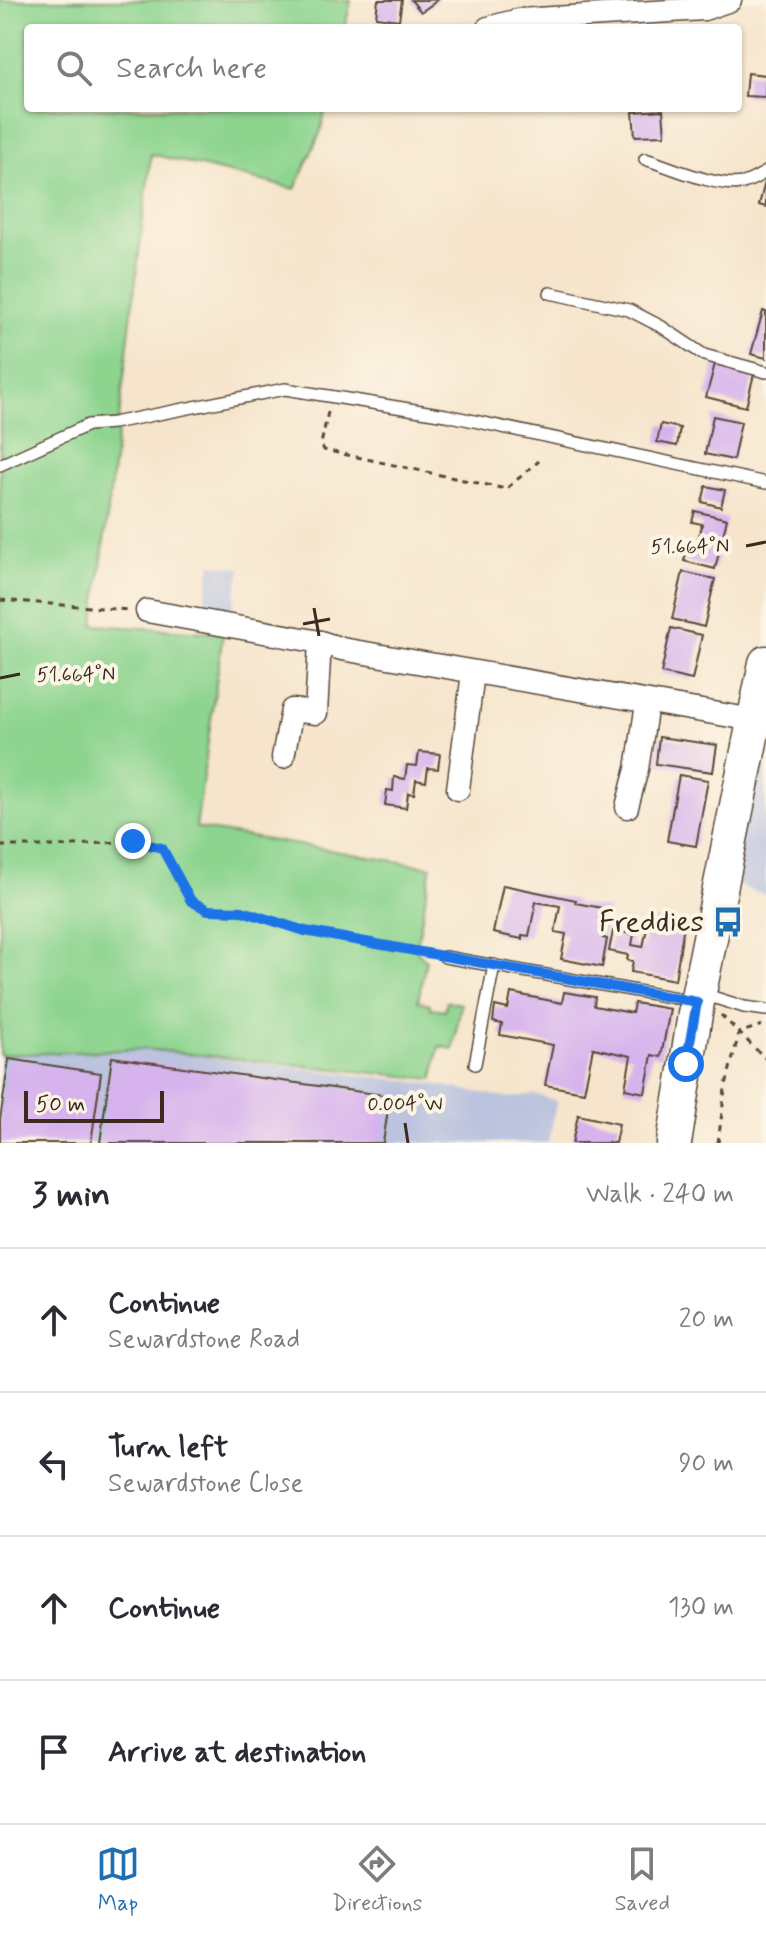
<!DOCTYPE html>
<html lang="en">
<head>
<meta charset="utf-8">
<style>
	:root { --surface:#fff; --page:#f7f7f7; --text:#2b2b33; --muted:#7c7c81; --line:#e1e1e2; --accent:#1f6fb2 }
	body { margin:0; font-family:Mynerve,sans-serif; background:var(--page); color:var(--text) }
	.scale { position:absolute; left:24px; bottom:20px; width:140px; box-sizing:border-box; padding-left:8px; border:4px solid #3b2a1e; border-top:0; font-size:22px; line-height:28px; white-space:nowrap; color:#3b2a1e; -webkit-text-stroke:6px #fcf5e5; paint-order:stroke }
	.stop { position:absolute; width:24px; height:24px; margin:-18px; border:6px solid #1a73e8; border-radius:50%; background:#fff }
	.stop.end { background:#1a73e8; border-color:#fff; box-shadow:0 2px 8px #0008 }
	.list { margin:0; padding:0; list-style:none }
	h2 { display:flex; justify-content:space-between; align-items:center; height:104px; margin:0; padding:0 32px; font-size:34px }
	h2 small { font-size:26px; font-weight:400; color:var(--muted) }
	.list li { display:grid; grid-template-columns:52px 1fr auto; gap:24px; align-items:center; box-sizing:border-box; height:144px; padding:0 32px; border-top:2px solid var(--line) }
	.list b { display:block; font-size:30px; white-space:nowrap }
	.list p { margin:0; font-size:26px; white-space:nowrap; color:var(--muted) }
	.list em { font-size:26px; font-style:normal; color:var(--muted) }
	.icon { flex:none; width:44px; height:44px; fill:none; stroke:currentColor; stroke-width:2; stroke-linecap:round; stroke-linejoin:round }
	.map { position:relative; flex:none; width:766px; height:1143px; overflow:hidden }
	.search { position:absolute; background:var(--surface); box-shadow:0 2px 6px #0004; left:24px; right:24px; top:24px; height:88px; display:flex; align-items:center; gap:20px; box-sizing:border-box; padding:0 28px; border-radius:8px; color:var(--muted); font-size:30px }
	.sheet { height:680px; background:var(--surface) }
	nav { display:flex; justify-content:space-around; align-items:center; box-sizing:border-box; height:112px; border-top:2px solid var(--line); background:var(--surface); font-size:22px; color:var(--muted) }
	nav a { display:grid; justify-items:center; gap:4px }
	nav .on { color:var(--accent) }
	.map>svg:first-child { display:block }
	.industrial { fill:#bbc3de }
	.green { fill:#8dd48f; stroke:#647f56; stroke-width:2 }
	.building { fill:#d7b3ed }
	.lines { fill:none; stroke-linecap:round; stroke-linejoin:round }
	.lane-casing { stroke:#574638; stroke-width:14 }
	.street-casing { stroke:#574638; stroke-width:25 }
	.primary-casing { stroke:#574638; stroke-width:37 }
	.path { stroke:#574638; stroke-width:3; stroke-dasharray:6 6; stroke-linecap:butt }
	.lane { stroke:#fff; stroke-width:11 }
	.street { stroke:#fff; stroke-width:22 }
	.primary { stroke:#fff; stroke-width:34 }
	.route { stroke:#1a73e8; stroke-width:10 }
	.ticks { fill:none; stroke:#3b2a1e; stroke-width:3 }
	.labels { text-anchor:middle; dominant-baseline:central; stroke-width:8; stroke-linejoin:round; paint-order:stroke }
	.poi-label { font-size:30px; fill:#3b2a1e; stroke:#fcf5e5; text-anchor:end }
	.ticks-label { font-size:20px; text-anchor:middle; fill:#3b2a1e; stroke:#fcf5e5; stroke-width:8; stroke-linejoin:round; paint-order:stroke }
</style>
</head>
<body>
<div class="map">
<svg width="766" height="1143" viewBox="0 0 766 1143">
	<rect width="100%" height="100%" fill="#fcf5e5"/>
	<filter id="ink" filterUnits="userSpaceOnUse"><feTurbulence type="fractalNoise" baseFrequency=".0125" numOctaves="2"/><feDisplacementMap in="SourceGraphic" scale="16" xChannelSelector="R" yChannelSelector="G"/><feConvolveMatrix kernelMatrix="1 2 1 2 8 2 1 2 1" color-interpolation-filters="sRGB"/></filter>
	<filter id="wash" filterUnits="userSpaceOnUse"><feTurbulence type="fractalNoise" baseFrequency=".006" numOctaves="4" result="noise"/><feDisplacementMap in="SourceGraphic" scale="32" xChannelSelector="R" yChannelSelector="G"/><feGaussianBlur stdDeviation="1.8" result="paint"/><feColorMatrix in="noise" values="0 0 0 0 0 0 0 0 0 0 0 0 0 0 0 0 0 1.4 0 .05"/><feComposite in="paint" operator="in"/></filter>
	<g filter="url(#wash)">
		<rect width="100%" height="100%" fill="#f6e5cc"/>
		<g class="industrial">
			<path d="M 211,564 L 241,568 L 233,609 L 204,607 Z"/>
			<path d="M 766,724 L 766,895 L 727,882 Z"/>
			<path d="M 144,1049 L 433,1084 L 509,1098 L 535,1094 L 557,1101 L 548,1143 L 0,1143 L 0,1055 Z"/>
		</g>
		<path class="green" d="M 0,0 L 351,0 L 345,28 L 28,28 L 28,108 L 326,108 L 320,133 L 295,189 L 151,154 L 94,625 L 223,633 L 196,828 L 431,867 L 416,950 L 426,960 L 418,1001 L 430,1004 L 430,1008 L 445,1010 L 447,1001 L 461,1004 L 453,1049 L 439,1046 L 433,1079 L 144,1049 L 0,1055 Z"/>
		<g id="blocks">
			<g class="building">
				<path d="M 378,0 L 402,0 L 399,20 L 376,17 Z"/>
				<path d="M 411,0 L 438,0 L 421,12 Z"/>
				<path d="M 747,73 L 766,75 L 765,97 L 745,96 Z"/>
				<path d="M 663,110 L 665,135 L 635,136 L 633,112 Z"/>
				<path d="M 765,182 L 766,182 L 766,207 L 759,205 Z"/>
				<path d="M 763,311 L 766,312 L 766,358 L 751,354 Z"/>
				<path d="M 715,364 L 754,374 L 746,407 L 706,397 Z"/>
				<path d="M 713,416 L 741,422 L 733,460 L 705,454 Z"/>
				<path d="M 661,424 L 680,428 L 677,446 L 657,442 Z"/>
				<path d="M 706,486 L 725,490 L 721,507 L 702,502 Z"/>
				<path d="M 695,511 L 727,519 L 715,569 L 684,561 L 688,546 L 696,548 L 702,524 L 692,522 Z"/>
				<path d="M 683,572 L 715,579 L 704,627 L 672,619 Z"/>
				<path d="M 671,628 L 702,635 L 692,680 L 661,673 Z"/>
				<path d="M 659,737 L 717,745 L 713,772 L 656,764 Z"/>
				<path d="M 419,752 L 440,754 L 438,769 L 428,768 L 426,782 L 416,780 L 414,794 L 408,793 L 406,808 L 385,805 L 387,790 L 393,791 L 394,777 L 405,779 L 407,765 L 417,766 Z"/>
				<path d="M 679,775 L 708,780 L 696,846 L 667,841 Z"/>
				<path d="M 503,885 L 576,900 L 575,903 L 608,909 L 603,938 L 607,939 L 602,967 L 561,959 L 566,934 L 555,932 L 560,906 L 536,902 L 529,936 L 522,935 L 522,939 L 493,933 Z"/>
				<path d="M 649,919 L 684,925 L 675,980 L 631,972 L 633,961 L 627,960 L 628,955 L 609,951 L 613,931 L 634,934 L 632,945 L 643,947 Z"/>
				<path d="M 564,992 L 595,997 L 594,1006 L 632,1013 L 634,1003 L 670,1009 L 661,1057 L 652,1055 L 645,1093 L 625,1089 L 631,1056 L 593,1048 L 584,1092 L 545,1085 L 553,1045 L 500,1035 L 502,1024 L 493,1022 L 495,1006 L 508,1009 L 511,993 L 562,1003 Z"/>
				<path d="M 112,1057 L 390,1096 L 383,1143 L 100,1143 Z"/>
				<path d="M 9,1059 L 101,1073 L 91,1143 L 0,1143 L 0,1120 Z"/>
				<path d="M 578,1115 L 619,1124 L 615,1143 L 572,1143 Z"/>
			</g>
		</g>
	</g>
	<g filter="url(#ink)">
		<use href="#blocks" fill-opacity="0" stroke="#574638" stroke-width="2"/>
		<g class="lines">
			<g class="lane-casing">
				<g id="lane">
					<path d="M 645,159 C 671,167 716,188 743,183 C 751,181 759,176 766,172"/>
					<path d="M 550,293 L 629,310 L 662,327 L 704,355 L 766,372"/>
					<path d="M 0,465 L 88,425 L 113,423 L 285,389 L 446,415 L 766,483"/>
					<path d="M 445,957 L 676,998"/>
					<path d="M 703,994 L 744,1007 L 766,1010"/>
					<path d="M 475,1064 L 494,965"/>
				</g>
			</g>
			<g class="street-casing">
				<g id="street">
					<path d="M 488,28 L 519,20 L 704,9 L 730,0"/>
					<path d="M 147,611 L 320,642 L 342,649 L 754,720"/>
					<path d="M 283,757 L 292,710 L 316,713 L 320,642"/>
					<path d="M 458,789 L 473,673"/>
					<path d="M 627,807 L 637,769 L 647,704"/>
				</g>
			</g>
			<g class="primary-casing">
				<path id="primary" d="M 674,1143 L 697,1002 L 766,663"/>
			</g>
			<g class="path">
				<path d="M 328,412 L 321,444 L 324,450 L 506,489 L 539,461"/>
				<path d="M 0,600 L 128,610"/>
				<path d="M 0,846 L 59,846 L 133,841 L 162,848 L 191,901 L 208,910 L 242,911 L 305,931 L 433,954"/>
				<path d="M 721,1015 L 766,1059"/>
				<path d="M 718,1143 L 725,1089 L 739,1033 L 762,1025"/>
			</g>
			<use href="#lane" class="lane"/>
			<use href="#street" class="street"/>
			<use href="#primary" class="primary"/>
		</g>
	</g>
	<g class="lines" filter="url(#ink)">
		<path class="route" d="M 133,841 L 162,848 L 191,901 L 208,910 L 242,911 L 305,931 L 697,1002 L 686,1064"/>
	</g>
	<path class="ticks" d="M 746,546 L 766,542M 314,608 L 319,636M 303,624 L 330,619M 0,678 L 20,674M 405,1123 L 408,1143"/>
	<defs>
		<g id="bus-bare" transform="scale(2.4)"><path d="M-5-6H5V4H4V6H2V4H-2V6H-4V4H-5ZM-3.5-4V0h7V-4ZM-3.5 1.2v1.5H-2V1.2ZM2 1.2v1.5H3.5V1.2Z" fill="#1f6fb2" stroke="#fcf5e5" stroke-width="2.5" paint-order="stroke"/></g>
	</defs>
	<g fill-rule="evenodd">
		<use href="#bus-bare" x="728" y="922"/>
	</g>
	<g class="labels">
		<g class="poi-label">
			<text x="704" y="922">Freddies</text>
		</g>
	</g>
	<g class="ticks-label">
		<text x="690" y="553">51.664°N</text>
		<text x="76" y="681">51.664°N</text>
		<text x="405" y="1110">0.004°W</text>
	</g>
</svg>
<div class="scale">50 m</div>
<div class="stop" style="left:686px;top:1064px"></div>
<div class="stop end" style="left:133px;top:841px"></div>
<div class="search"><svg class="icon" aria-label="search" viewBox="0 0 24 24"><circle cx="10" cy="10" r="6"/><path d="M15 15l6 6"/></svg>Search here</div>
</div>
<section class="sheet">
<h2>3 min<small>Walk · 240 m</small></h2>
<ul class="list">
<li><svg class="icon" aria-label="ahead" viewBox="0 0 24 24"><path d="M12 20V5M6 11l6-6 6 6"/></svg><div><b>Continue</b><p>Sewardstone Road</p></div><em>20 m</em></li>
<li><svg class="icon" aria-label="left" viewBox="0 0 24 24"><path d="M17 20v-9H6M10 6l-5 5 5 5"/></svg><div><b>Turn left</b><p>Sewardstone Close</p></div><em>90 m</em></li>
<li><svg class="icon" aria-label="ahead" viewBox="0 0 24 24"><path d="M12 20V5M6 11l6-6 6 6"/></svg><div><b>Continue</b></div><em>130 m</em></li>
<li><svg class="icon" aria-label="arrive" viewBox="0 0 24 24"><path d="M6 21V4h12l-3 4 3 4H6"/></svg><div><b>Arrive at destination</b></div></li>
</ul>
</section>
<nav>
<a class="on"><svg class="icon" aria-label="map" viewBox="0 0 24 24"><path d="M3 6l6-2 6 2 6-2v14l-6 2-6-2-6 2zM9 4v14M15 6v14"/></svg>Map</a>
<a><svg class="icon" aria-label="directions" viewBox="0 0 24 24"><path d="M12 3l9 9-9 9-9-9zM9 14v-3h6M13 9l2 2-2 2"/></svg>Directions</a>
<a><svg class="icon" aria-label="saved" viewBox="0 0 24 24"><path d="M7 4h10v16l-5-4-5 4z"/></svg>Saved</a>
</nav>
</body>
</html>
